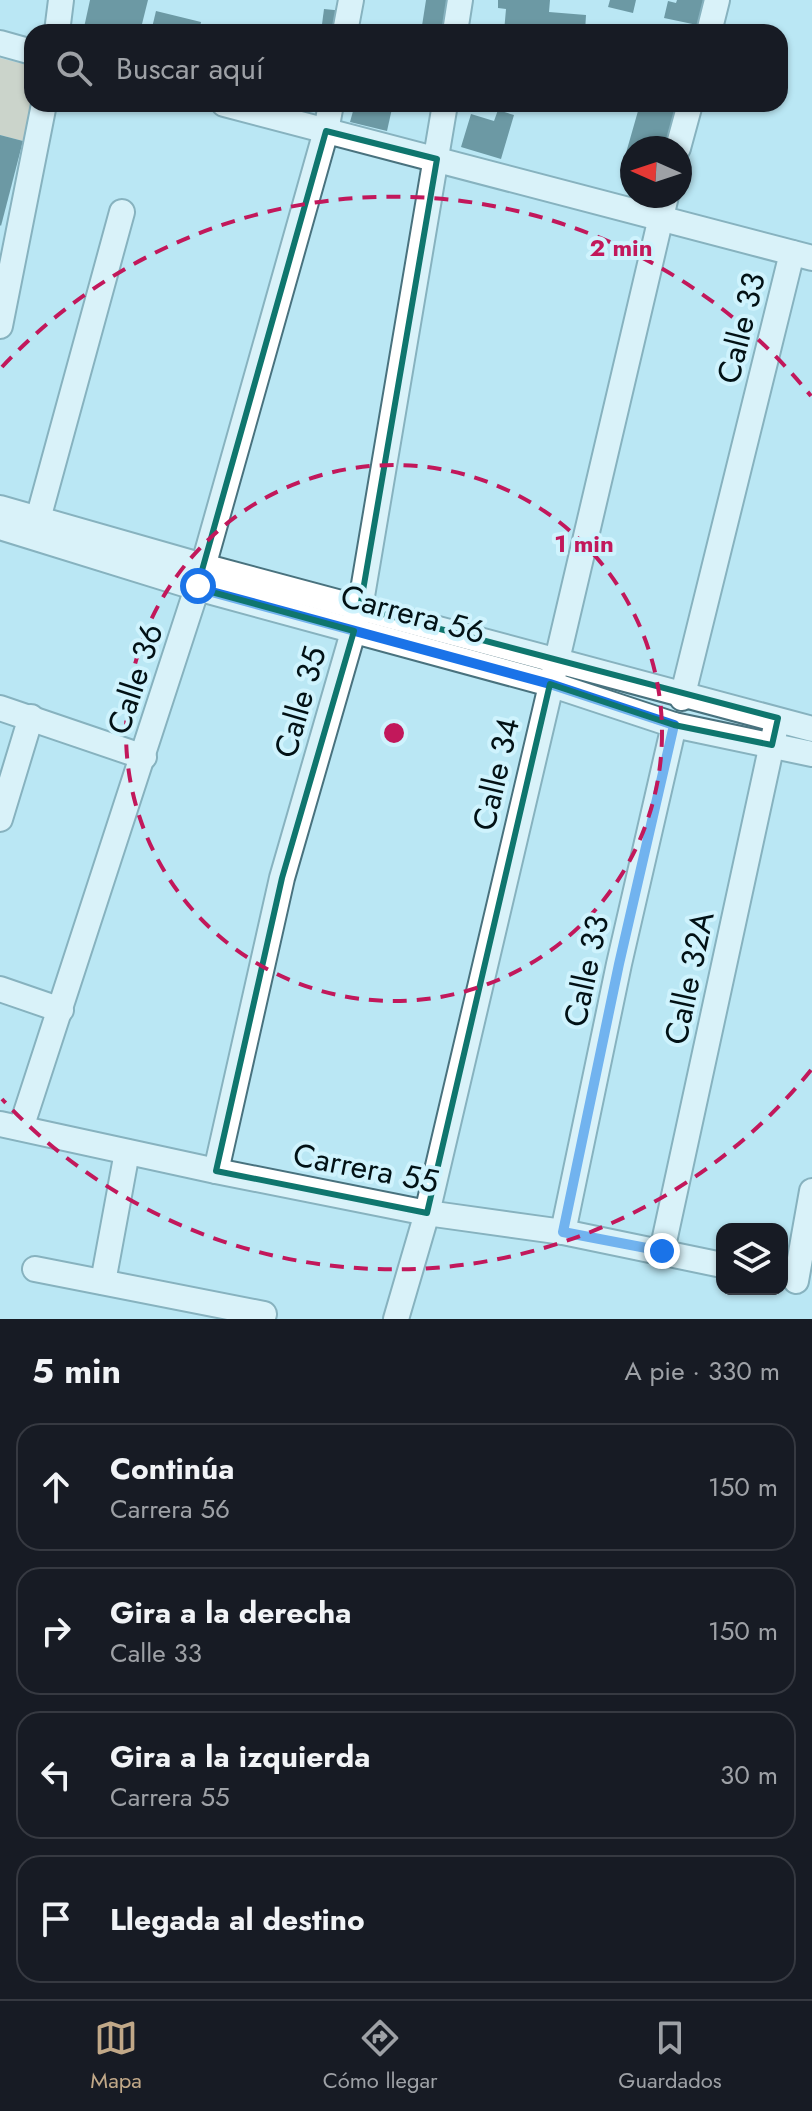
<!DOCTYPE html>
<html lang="es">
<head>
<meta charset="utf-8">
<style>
	:root { --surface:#171b24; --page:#20242c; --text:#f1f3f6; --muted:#9ea1a6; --line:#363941; --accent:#c1a888 }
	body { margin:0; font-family:Jost,sans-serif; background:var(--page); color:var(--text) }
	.controls { position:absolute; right:24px; bottom:24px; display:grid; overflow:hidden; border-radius:16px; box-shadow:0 2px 6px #0004 }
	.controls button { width:72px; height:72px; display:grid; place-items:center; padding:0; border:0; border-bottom:2px solid var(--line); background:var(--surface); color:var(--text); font:40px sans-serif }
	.compass { position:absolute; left:620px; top:136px; width:72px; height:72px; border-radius:50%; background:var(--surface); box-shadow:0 2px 6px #0004; rotate:273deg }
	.stop { position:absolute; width:24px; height:24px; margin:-18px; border:6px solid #1a73e8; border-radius:50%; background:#fff }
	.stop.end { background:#1a73e8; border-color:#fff; box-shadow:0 2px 8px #0008 }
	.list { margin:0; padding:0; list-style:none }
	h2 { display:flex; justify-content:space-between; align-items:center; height:104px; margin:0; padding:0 32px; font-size:34px }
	h2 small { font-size:26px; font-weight:400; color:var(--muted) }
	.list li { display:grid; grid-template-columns:52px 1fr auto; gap:24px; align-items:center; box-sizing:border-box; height:128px; margin:0 16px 16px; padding:0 16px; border:2px solid var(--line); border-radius:24px }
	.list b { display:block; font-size:30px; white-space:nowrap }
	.list p { margin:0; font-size:26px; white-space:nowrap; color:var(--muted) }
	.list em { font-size:26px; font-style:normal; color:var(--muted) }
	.icon { flex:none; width:44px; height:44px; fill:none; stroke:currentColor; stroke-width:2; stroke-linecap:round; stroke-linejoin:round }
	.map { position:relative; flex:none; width:812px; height:1319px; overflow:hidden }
	.search { position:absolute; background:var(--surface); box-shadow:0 2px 6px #0004; left:24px; right:24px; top:24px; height:88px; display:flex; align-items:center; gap:20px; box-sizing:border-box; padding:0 28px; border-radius:24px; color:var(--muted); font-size:30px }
	.sheet { height:680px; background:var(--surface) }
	nav { display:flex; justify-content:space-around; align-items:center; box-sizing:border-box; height:112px; border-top:2px solid var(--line); background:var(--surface); font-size:22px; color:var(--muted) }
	nav a { display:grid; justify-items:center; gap:4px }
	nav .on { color:var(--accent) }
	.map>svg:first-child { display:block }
	.green { fill:#e1bc9a }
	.building { fill:#0e3a44 }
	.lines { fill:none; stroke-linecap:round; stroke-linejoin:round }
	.minor-casing { stroke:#49727e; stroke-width:28 }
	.minor { stroke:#fff; stroke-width:24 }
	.route { stroke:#1a73e8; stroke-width:10 }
	.marked { fill:none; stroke:#0f766e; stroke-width:6; stroke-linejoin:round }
	.ring { fill:none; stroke:#c2185b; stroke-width:4; stroke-dasharray:14 10 }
	.labels { text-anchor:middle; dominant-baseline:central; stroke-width:8; stroke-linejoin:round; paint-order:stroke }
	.street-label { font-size:32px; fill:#021115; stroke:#cff3fd }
	.centre { fill:#c2185b; stroke:#cff3fd; stroke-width:4 }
	.ring-label { font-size:24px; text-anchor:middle; font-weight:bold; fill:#c2185b; stroke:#cff3fd; stroke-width:8; stroke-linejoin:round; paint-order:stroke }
</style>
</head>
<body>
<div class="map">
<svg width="812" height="1319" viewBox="0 0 812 1319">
	<rect width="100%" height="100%" fill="#bae7f4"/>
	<path class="green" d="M 0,58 L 32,66 L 33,104 L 23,141 L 0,135 Z"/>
	<g class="building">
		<path d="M 90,0 L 148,0 L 140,32 L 83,32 Z"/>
		<path d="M 426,0 L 451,0 L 446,32 L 421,32 Z"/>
		<path d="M 498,0 L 550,0 L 549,12 L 586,15 L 585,32 L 504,32 L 506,9 L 498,8 Z"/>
		<path d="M 610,0 L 636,0 L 633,13 L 608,7 Z"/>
		<path d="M 677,0 L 708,0 L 702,26 L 664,18 L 668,1 L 676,3 Z"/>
		<path d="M 324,9 L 344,11 L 341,32 L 321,32 Z"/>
		<path d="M 156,11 L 201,22 L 199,32 L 151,32 Z"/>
		<path d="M 355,104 L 393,104 L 387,131 L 350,122 Z"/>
		<path d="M 640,104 L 680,104 L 668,148 L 632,148 L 632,162 L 624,160 Z"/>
		<path d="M 498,110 L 514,115 L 501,159 L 461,147 L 471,114 L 494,121 Z"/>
		<path d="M 0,135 L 23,141 L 1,226 L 0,225 Z"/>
	</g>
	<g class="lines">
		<g class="minor-casing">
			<g id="minor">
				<path d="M 57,32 L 61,0"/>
				<path d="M 345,32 L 351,0"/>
				<path d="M 455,32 L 460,0"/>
				<path d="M 709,32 L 717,0"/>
				<path d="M 0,43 L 32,52"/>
				<path d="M 224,104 L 812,258"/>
				<path d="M 678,148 L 690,104"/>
				<path d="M 0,326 L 44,104"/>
				<path d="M 0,508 L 203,566 L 812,729"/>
				<path d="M 38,519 L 122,212"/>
				<path d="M 0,527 L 197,588 L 550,684 L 674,725 L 812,754"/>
				<path d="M 682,698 L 792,253"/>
				<path d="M 0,708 L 144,757"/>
				<path d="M 0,819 L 31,717"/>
				<path d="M 0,989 L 61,1010"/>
				<path d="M 0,1124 L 216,1171 L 427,1213 L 563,1232 L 722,1265"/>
				<path d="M 21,1128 L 197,588 L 326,131 L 331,104"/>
				<path d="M 216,1171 L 282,878 L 360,608 L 445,104"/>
				<path d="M 563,1232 L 619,964 L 674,725"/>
				<path d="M 662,1251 L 775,730"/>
				<path d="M 35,1269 L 264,1314"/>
				<path d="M 796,1281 L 812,1191"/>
				<path d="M 103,1282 L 127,1152"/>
				<path d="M 396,1319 L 427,1213 L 666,196"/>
			</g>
		</g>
		<use href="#minor" class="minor"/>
	</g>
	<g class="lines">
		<path class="route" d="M 198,586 L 197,588 L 550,684 L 674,725 L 619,964 L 563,1232 L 662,1251"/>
	</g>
	<path d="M0 0H812V1319H0ZM 326,131 L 437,159 L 360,608 L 778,718 L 772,745 L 674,725 L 550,684 L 427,1213 L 216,1171 L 282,878 L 354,631 L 197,588 Z" fill="#bae7f4" fill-opacity=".55" fill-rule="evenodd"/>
	<path class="marked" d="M 326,131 L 437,159 L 360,608 L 778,718 L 772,745 L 674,725 L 550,684 L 427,1213 L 216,1171 L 282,878 L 354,631 L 197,588 Z"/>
	<g class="ring">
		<circle cx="394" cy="733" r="268"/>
		<path d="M811 1070A536 536 0 0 1 2 1099M2 367A536 536 0 0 1 811 396"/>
	</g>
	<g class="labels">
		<g class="street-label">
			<text transform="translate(741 328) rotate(-76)">Calle 33</text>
			<text transform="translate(413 614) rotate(15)">Carrera 56</text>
			<text transform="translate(135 679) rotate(-72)">Calle 36</text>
			<text transform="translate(300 702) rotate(-74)">Calle 35</text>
			<text transform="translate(496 774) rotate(-77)">Calle 34</text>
			<text transform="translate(586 971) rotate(-78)">Calle 33</text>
			<text transform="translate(689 978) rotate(-78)">Calle 32A</text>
			<text transform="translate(366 1168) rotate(11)">Carrera 55</text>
		</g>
	</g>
	<circle cx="394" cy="733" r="12" class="centre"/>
	<g class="ring-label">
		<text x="621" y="256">2 min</text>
		<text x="584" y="552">1 min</text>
	</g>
</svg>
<div class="controls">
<button><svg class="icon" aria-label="layers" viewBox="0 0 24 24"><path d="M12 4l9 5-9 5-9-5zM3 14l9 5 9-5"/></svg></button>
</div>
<svg class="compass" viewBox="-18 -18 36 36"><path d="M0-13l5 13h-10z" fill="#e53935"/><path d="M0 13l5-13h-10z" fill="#9ea1a6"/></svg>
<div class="stop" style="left:198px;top:586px"></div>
<div class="stop end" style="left:662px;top:1251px"></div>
<div class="search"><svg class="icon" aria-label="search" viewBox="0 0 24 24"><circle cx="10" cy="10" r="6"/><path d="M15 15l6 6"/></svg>Buscar aquí</div>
</div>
<section class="sheet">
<h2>5 min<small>A pie · 330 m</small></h2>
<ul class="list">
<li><svg class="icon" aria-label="ahead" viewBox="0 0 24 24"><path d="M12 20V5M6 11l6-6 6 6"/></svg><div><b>Continúa</b><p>Carrera 56</p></div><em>150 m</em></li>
<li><svg class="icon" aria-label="right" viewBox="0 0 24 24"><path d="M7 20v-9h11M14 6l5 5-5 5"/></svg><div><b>Gira a la derecha</b><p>Calle 33</p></div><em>150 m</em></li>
<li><svg class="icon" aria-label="left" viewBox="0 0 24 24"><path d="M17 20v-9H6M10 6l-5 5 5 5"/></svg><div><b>Gira a la izquierda</b><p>Carrera 55</p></div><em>30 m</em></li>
<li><svg class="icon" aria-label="arrive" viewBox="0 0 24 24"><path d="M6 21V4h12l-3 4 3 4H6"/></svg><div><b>Llegada al destino</b></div></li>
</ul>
</section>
<nav>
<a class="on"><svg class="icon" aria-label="map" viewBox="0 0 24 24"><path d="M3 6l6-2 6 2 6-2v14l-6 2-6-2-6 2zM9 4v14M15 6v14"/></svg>Mapa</a>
<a><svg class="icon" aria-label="directions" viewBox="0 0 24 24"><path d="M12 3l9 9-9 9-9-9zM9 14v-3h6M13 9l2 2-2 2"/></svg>Cómo llegar</a>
<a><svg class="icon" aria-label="saved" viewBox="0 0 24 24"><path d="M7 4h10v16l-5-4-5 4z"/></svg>Guardados</a>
</nav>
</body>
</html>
